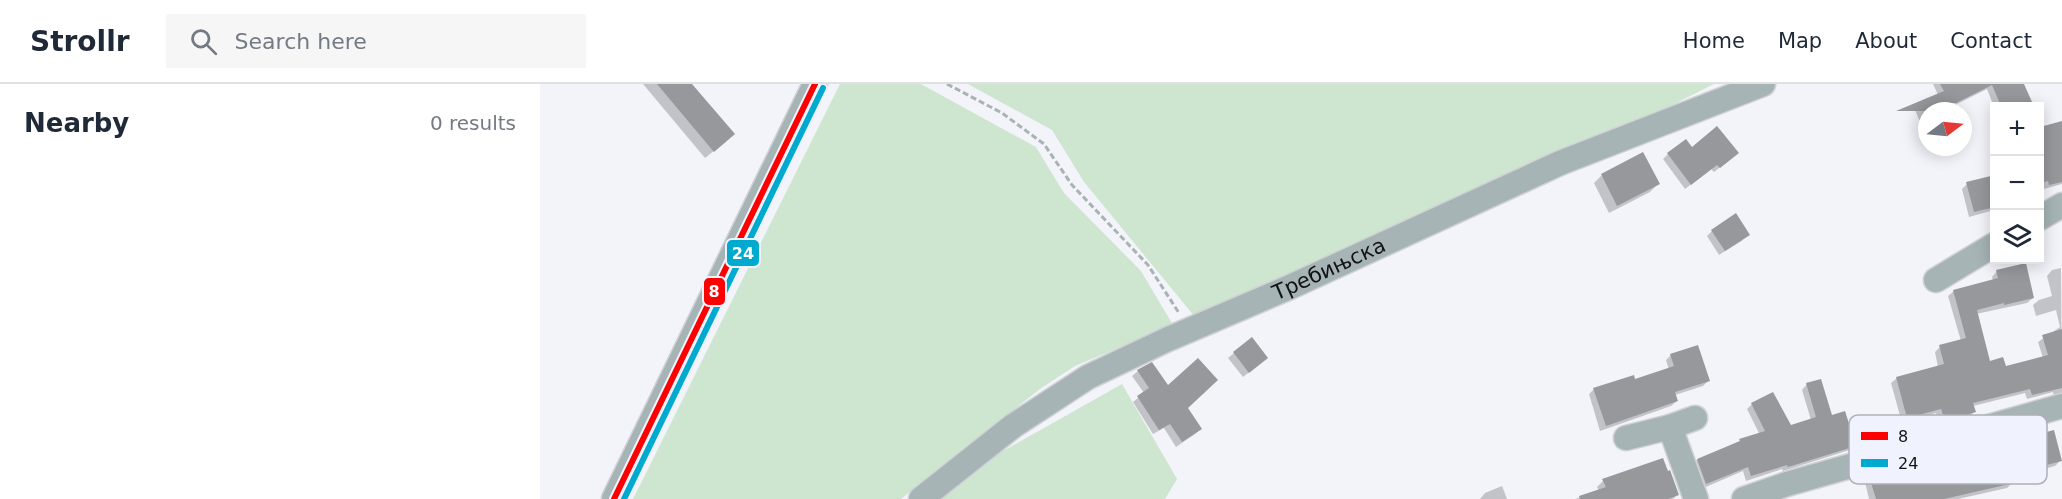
<!DOCTYPE html>
<html lang="en">
<head>
<meta charset="utf-8">
<style>
	:root { --surface:#fff; --page:#f6f6f7; --text:#1f2937; --muted:#747a83; --line:#e0e1e3 }
	body { margin:0; font-family:"DejaVu Sans",sans-serif; background:var(--page); color:var(--text) }
	.controls { position:absolute; right:18px; top:18px; display:grid; overflow:hidden; border-radius:0px; box-shadow:0 3px 15px #0003 }
	.controls button { width:54px; height:54px; display:grid; place-items:center; padding:0; border:0; border-bottom:2px solid var(--line); background:var(--surface); color:var(--text); font:30px sans-serif }
	.compass { position:absolute; left:1378px; top:18px; width:54px; height:54px; border-radius:50%; background:var(--surface); box-shadow:0 3px 15px #0003; rotate:74deg }
	.list { margin:0; padding:0; list-style:none }
	h2 { display:flex; justify-content:space-between; align-items:center; height:78px; margin:0; padding:0 24px; font-size:26px }
	h2 small { font-size:20px; font-weight:400; color:var(--muted) }
	.icon { flex:none; width:33px; height:33px; fill:none; stroke:currentColor; stroke-width:2; stroke-linecap:round; stroke-linejoin:round }
	.map { position:relative; flex:none; width:1522px; height:415px; overflow:hidden }
	header { display:flex; align-items:center; gap:36px; box-sizing:border-box; height:84px; padding:0 30px; background:var(--surface); border-bottom:2px solid var(--line) }
	header strong { font-size:28px }
	nav { display:flex; gap:33px; margin-inline-start:auto; font-size:21px }
	.search { width:420px; height:54px; background:var(--page); display:flex; align-items:center; gap:15px; box-sizing:border-box; padding:0 21px; border-radius:0px; color:var(--muted); font-size:22px }
	main { display:flex }
	aside { flex:1; background:var(--surface) }
	.map>svg:first-child { display:block }
	.green { fill:#cee6d0 }
	.shadow { fill:#0003 }
	.building { fill:#97989c }
	.lines { fill:none; stroke-linecap:round; stroke-linejoin:round }
	.minor-casing { stroke:#d0d1d5; stroke-width:27 }
	.path { stroke:#a9b3b3; stroke-width:3; stroke-dasharray:6 3; stroke-linecap:butt }
	.minor { stroke:#a6b4b5; stroke-width:24 }
	.bus-1-casing { stroke:#f0f3fd; stroke-width:10 }
	.bus-2-casing { stroke:#f0f3fd; stroke-width:10 }
	.bus-1 { stroke:#f00; stroke-width:6 }
	.bus-2 { stroke:#00a9ce; stroke-width:6 }
	.labels { text-anchor:middle; dominant-baseline:central; stroke-width:6; stroke-linejoin:round; paint-order:stroke }
	.street-label { font-size:21px; fill:#121316; stroke:#f0f3fd }
	.key { fill:#f0f3fd; stroke:#adb0b8; stroke-width:1.5 }
	.key-label { font-size:16px; fill:#121316 }
	.line-badge { stroke:#f0f3fd; stroke-width:2 }
	.badge-label { font-size:16px; text-anchor:middle; font-weight:bold; fill:#fff }
</style>
</head>
<body>
<header>
<strong>Strollr</strong>
<div class="search"><svg class="icon" aria-label="search" viewBox="0 0 24 24"><circle cx="10" cy="10" r="6"/><path d="M15 15l6 6"/></svg>Search here</div>
<nav><a>Home</a><a>Map</a><a>About</a><a>Contact</a></nav>
</header>
<main>
<aside>
<h2>Nearby<small>0 results</small></h2>
<ul class="list">
</ul>
</aside>
<div class="map">
<svg width="1522" height="415" viewBox="0 0 1522 415">
	<rect width="100%" height="100%" fill="#f3f4fa"/>
	<g class="green">
		<path d="M 300,0 L 381,0 L 496,63 L 524,109 L 601,187 L 633,241 L 535,282 L 500,305 L 361,415 L 93,415 Z"/>
		<path d="M 428,0 L 1174,0 L 1061,57 L 655,233 L 544,98 L 512,46 Z"/>
		<path d="M 582,300 L 637,395 L 625,415 L 388,415 L 424,389 Z"/>
	</g>
	<g class="shadow">
		<path d="M 103,0 L 150,0 L 185,58 L 165,74 Z"/>
		<path d="M 1393,0 L 1483,0 L 1490,18 L 1485,22 L 1454,23 L 1447,5 L 1403,27 L 1387,27 L 1387,48 L 1385,49 L 1374,24 L 1398,11 Z"/>
		<path d="M 1522,39 L 1522,100 L 1504,105 L 1503,101 L 1500,102 L 1500,62 L 1507,60 L 1509,42 Z"/>
		<path d="M 1128,70 L 1192,74 L 1174,88 L 1171,85 L 1145,105 L 1123,75 Z"/>
		<path d="M 1062,91 L 1118,100 L 1110,108 L 1069,129 L 1054,99 Z"/>
		<path d="M 1454,93 L 1454,126 L 1429,133 L 1422,105 L 1427,100 Z"/>
		<path d="M 1172,147 L 1203,156 L 1179,171 L 1167,152 Z"/>
		<path d="M 1521,184 L 1522,314 L 1514,313 L 1513,308 L 1487,315 L 1485,309 L 1433,322 L 1434,328 L 1429,333 L 1400,342 L 1396,329 L 1362,339 L 1351,299 L 1357,294 L 1398,283 L 1395,268 L 1400,263 L 1421,257 L 1408,212 L 1414,207 L 1453,197 L 1452,193 L 1457,187 L 1493,214 L 1487,219 L 1436,230 L 1449,278 L 1464,284 L 1503,274 L 1498,258 L 1520,243 L 1516,226 L 1496,232 L 1493,221 L 1499,216 L 1512,212 L 1507,192 L 1512,186 Z"/>
		<path d="M 694,269 L 721,279 L 703,293 L 688,274 Z"/>
		<path d="M 1131,271 L 1168,297 L 1163,302 L 1135,311 L 1137,317 L 1131,322 L 1060,347 L 1049,310 L 1054,305 L 1094,297 L 1129,286 L 1126,276 Z"/>
		<path d="M 598,287 L 627,303 L 646,324 L 660,345 L 655,350 L 636,363 L 624,344 L 613,350 L 593,318 L 604,309 L 592,292 Z"/>
		<path d="M 1267,300 L 1291,333 L 1311,351 L 1340,353 L 1335,358 L 1243,387 L 1242,385 L 1206,397 L 1203,387 L 1161,405 L 1152,381 L 1157,376 L 1200,357 L 1220,351 L 1207,325 L 1212,320 L 1250,343 L 1271,336 L 1262,306 Z"/>
		<path d="M 1481,357 L 1521,376 L 1515,382 L 1471,394 L 1472,399 L 1467,404 L 1418,415 L 1329,415 L 1325,398 L 1330,393 L 1382,391 L 1438,378 L 1440,376 L 1477,365 L 1476,362 Z"/>
		<path d="M 1063,397 L 1138,410 L 1133,415 L 1035,415 L 1059,407 L 1057,403 Z"/>
		<path d="M 962,402 L 967,415 L 940,415 L 945,409 Z"/>
	</g>
	<g class="building">
		<path d="M 117,0 L 152,0 L 195,50 L 174,68 Z"/>
		<path d="M 1400,0 L 1484,0 L 1492,18 L 1481,22 L 1461,22 L 1452,1 L 1400,27 L 1356,27 L 1404,7 Z"/>
		<path d="M 1522,37 L 1522,98 L 1509,101 L 1508,97 L 1500,99 L 1500,43 Z"/>
		<path d="M 1177,42 L 1199,69 L 1180,84 L 1177,81 L 1151,101 L 1127,69 L 1146,55 L 1152,63 Z"/>
		<path d="M 1103,68 L 1120,100 L 1077,122 L 1061,90 Z"/>
		<path d="M 1455,91 L 1455,123 L 1434,128 L 1426,98 Z"/>
		<path d="M 1196,129 L 1210,151 L 1185,167 L 1171,146 Z"/>
		<path d="M 1486,179 L 1494,214 L 1464,221 L 1464,219 L 1437,226 L 1450,277 L 1463,273 L 1466,282 L 1508,271 L 1502,251 L 1522,245 L 1522,304 L 1492,311 L 1490,305 L 1433,319 L 1436,328 L 1405,337 L 1401,325 L 1367,334 L 1356,293 L 1404,280 L 1399,261 L 1426,254 L 1413,206 L 1458,194 L 1456,186 Z"/>
		<path d="M 712,253 L 728,274 L 709,289 L 693,268 Z"/>
		<path d="M 1158,261 L 1170,297 L 1135,308 L 1138,317 L 1066,342 L 1053,304 L 1094,291 L 1095,295 L 1134,282 L 1130,270 Z"/>
		<path d="M 658,274 L 678,296 L 648,324 L 662,345 L 642,358 L 630,340 L 619,346 L 597,312 L 609,304 L 597,286 L 612,278 L 628,301 Z"/>
		<path d="M 1281,295 L 1292,331 L 1305,327 L 1312,349 L 1337,340 L 1342,354 L 1248,383 L 1247,381 L 1211,392 L 1208,383 L 1166,400 L 1157,375 L 1200,357 L 1199,355 L 1225,347 L 1211,319 L 1233,308 L 1251,341 L 1276,333 L 1266,299 Z"/>
		<path d="M 1514,346 L 1522,377 L 1471,390 L 1474,399 L 1404,415 L 1336,415 L 1329,392 L 1380,377 L 1383,390 L 1440,376 L 1439,374 L 1482,362 L 1480,355 Z"/>
		<path d="M 1123,374 L 1128,387 L 1130,386 L 1139,411 L 1128,415 L 1040,415 L 1039,412 L 1066,403 L 1062,395 Z"/>
	</g>
	<g class="lines">
		<g class="minor-casing">
			<g id="minor">
				<path d="M 1500,134 L 1522,121"/>
				<path d="M 1396,196 L 1454,161"/>
				<path d="M 1130,343 L 1156,415"/>
				<path d="M 1086,354 L 1130,343 L 1155,334"/>
				<path d="M 74,415 L 275,0"/>
				<path id="s1" d="M 381,415 L 473,342 L 548,293 L 626,256 L 750,203 L 1020,79 L 1223,0"/>
				<path d="M 1204,415 L 1247,400 L 1522,322"/>
			</g>
		</g>
		<path class="path" d="M 407,0 L 462,29 L 504,60 L 532,101 L 608,181 L 639,229"/>
		<use href="#minor" class="minor"/>
		<g class="bus-1-casing">
			<path id="bus-1" d="M 74,415 L 275,0"/>
		</g>
		<g class="bus-2-casing">
			<path id="bus-2" d="M 84,415 L 283,4"/>
		</g>
		<use href="#bus-1" class="bus-1"/>
		<use href="#bus-2" class="bus-2"/>
	</g>
	<g class="labels">
		<g class="street-label">
			<text stroke="none"><textPath href="#s1" startOffset="471">Требињска</textPath></text>
		</g>
	</g>
	<rect x="1309" y="331" width="198" height="69" rx="9" class="key"/>
	<rect x="1321" y="348" width="27" height="8" fill="#f00"/>
	<rect x="1321" y="375" width="27" height="8" fill="#00a9ce"/>
	<g class="key-label">
		<text x="1358" y="358">8</text>
		<text x="1358" y="385">24</text>
	</g>
	<g class="line-badge">
		<rect x="186" y="155" width="34" height="28" rx="6" fill="#00a9ce"/>
		<rect x="163" y="193" width="23" height="29" rx="6" fill="#f00"/>
	</g>
	<g class="badge-label">
		<text x="203" y="175">24</text>
		<text x="174" y="213">8</text>
	</g>
</svg>
<div class="controls">
<button>+</button>
<button>−</button>
<button><svg class="icon" aria-label="layers" viewBox="0 0 24 24"><path d="M12 4l9 5-9 5-9-5zM3 14l9 5 9-5"/></svg></button>
</div>
<svg class="compass" viewBox="-18 -18 36 36"><path d="M0-13l5 13h-10z" fill="#e53935"/><path d="M0 13l5-13h-10z" fill="#747a83"/></svg>
</div>
</main>
</body>
</html>
